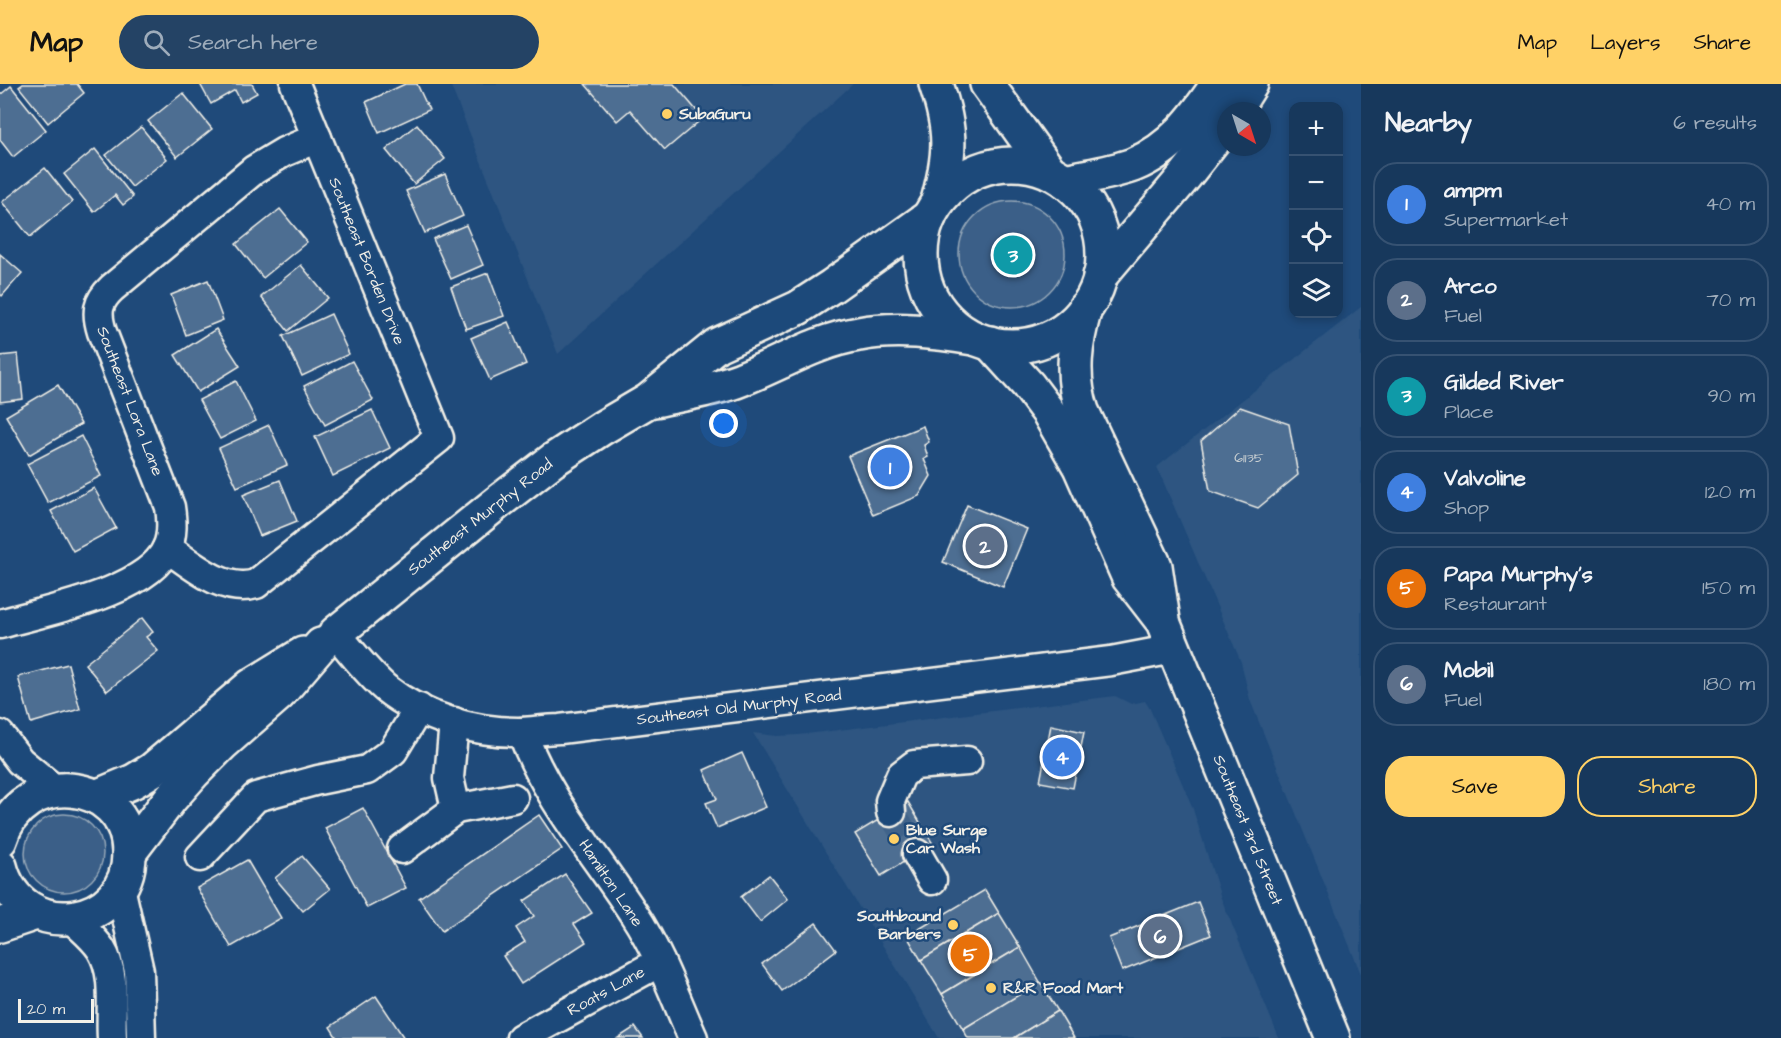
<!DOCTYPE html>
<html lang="en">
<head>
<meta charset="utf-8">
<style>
	:root { --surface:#17385c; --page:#244365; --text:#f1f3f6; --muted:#9eacbb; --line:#365272; --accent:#ffd166 }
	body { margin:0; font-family:"Architects Daughter",sans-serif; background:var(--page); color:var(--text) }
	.controls { position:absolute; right:18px; top:18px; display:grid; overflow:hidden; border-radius:12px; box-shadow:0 3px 9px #0003 }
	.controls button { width:54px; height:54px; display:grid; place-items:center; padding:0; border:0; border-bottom:2px solid var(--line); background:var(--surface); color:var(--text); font:30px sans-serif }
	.compass { position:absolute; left:1217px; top:18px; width:54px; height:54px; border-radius:50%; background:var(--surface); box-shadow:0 3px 9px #0003; rotate:141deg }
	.scale { position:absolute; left:18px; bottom:15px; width:76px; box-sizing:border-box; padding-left:6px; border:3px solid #f4f1e8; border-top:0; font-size:16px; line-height:21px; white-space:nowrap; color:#f4f1e8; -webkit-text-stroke:4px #1f4a7a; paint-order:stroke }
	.you { position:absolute; left:724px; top:340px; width:21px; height:21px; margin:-15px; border:4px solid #fff; border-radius:50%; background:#1a73e8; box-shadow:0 0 0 9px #1a73e833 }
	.badge { display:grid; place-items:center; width:39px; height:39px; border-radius:50%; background:var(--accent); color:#fff; font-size:20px; font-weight:700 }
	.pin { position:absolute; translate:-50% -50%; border:3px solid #fff; box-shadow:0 2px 6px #0006 }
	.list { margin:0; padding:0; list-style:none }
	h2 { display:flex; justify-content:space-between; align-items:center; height:78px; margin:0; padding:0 24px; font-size:26px }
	h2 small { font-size:20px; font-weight:400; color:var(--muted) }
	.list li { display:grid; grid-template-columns:39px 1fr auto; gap:18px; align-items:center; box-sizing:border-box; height:84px; margin:0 12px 12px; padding:0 12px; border:2px solid var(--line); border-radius:24px }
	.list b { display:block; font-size:22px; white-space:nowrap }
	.list p { margin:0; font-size:20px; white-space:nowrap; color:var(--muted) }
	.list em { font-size:20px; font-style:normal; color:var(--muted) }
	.actions { display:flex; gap:12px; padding:18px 24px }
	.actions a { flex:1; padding:14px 0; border:2px solid var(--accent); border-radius:24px; text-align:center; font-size:21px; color:var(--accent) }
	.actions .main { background:var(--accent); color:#111 }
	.icon { flex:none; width:33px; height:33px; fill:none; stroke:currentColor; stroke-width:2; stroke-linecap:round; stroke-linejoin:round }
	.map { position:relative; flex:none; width:1361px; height:954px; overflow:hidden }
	header { display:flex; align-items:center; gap:36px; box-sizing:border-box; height:84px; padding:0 30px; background:var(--accent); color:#111 }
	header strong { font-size:28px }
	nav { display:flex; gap:33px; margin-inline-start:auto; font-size:21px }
	.search { width:420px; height:54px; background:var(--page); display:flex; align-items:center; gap:15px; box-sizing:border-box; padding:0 21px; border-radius:33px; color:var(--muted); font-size:22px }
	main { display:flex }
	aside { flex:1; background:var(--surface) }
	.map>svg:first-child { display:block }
	.built { fill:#2d5581 }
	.green { fill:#3a5f88; stroke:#97a8b8; stroke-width:1.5 }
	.building { fill:#4d6e92; stroke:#f4f1e8; stroke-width:1.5 }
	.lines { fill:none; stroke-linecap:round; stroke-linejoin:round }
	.minor-tunnel { stroke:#3f638a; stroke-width:28; stroke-dasharray:28 14; stroke-linecap:butt }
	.minor-casing { stroke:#f4f1e8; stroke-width:33 }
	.major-casing { stroke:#f4f1e8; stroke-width:38 }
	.minor { stroke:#1f4a7a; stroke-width:28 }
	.major { stroke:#1f4a7a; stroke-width:33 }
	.poi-dot { fill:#ffd166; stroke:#1f4a7a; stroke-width:2 }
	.labels { text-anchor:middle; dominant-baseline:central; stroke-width:5; stroke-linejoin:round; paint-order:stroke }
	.number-label { font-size:14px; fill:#cad0d2 }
	.poi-label { font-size:16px; font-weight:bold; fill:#f4f1e8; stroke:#1f4a7a; text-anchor:start }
	.street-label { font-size:16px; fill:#f4f1e8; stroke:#1f4a7a }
</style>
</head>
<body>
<header>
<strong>Map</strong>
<div class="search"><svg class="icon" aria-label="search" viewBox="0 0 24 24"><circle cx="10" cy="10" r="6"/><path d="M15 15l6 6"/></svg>Search here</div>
<nav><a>Map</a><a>Layers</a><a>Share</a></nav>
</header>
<main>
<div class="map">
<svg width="1361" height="954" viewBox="0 0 1361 954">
	<rect width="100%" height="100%" fill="#1f4a7a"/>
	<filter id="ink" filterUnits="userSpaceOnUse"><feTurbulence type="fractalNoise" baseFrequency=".0167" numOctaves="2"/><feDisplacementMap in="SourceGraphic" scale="12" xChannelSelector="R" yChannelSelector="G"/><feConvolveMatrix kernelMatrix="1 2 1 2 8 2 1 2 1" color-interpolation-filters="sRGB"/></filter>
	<g filter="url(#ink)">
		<g class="built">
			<path d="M 450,0 L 853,0 L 558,270 Z"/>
			<path d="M 1361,223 L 1361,890 L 1250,616 L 1241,578 L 1157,383 Z"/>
			<path d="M 1115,612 L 1131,620 L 1145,617 L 1150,625 L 1192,722 L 1221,814 L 1279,954 L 939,954 L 753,649 L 777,652 L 798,651 Z"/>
		</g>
		<g class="green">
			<circle cx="1012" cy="170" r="53"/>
			<circle cx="64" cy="769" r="39"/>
		</g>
		<g class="building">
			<path d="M 23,0 L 77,0 L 84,9 L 48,39 L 19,3 Z"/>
			<path d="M 200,0 L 252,0 L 257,9 L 241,18 L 235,6 L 211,20 Z"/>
			<path d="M 405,0 L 417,0 L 429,26 L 379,49 L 366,18 Z"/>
			<path d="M 585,0 L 674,0 L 703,34 L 665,66 L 630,26 L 617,37 Z"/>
			<path d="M 11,2 L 46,46 L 13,73 L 0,56 L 0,11 Z"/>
			<path d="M 183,9 L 212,45 L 177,73 L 148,37 Z"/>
			<path d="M 417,40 L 445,75 L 414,100 L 386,66 Z"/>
			<path d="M 141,43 L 167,75 L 132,103 L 106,71 Z"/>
			<path d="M 95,65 L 133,113 L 123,121 L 115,111 L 94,128 L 64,90 Z"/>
			<path d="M 45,84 L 72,118 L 30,153 L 2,118 Z"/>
			<path d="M 445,90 L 463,132 L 425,149 L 406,107 Z"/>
			<path d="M 280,125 L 307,158 L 263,194 L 236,160 Z"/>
			<path d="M 466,141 L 483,181 L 451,195 L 433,155 Z"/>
			<path d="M 0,170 L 22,189 L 2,212 L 0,210 Z"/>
			<path d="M 301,181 L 328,214 L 288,247 L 261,213 Z"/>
			<path d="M 488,189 L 504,232 L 466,245 L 451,203 Z"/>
			<path d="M 208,196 L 223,236 L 186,251 L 171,211 Z"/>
			<path d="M 331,230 L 349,270 L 302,292 L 283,252 Z"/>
			<path d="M 508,238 L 526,280 L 490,296 L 471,254 Z"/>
			<path d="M 216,245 L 240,282 L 198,308 L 175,271 Z"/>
			<path d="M 18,270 L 23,315 L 0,318 L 0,272 Z"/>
			<path d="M 352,277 L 373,316 L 325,341 L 304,302 Z"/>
			<path d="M 236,297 L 256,337 L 220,355 L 199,316 Z"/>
			<path d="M 58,301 L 81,340 L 29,371 L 6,332 Z"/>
			<path d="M 1240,323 L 1289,340 L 1298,391 L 1258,424 L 1210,407 L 1201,357 Z"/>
			<path d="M 372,326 L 390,364 L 333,392 L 315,353 Z"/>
			<path d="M 269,341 L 287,381 L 237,403 L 219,364 Z"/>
			<path d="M 923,342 L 929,358 L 924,361 L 928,373 L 924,375 L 931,392 L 919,412 L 873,431 L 848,372 Z"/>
			<path d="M 81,352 L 101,392 L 48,419 L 27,380 Z"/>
			<path d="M 280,396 L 297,437 L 260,452 L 243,411 Z"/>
			<path d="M 94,404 L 116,444 L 73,467 L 51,427 Z"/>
			<path d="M 967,421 L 1027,445 L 1003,503 L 943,478 Z"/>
			<path d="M 142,534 L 153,548 L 146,553 L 158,567 L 107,607 L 85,580 Z"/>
			<path d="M 68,580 L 80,625 L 31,639 L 18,593 Z"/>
			<path d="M 1051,641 L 1084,648 L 1073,704 L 1040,698 Z"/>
			<path d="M 742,669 L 766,723 L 717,744 L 706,719 L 717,715 L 704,686 Z"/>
			<path d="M 908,718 L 933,760 L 881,792 L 855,750 Z"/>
			<path d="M 363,724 L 406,804 L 367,824 L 325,744 Z"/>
			<path d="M 539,731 L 562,765 L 442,847 L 419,814 Z"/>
			<path d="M 302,772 L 330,805 L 303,827 L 275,794 Z"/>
			<path d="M 247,776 L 281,834 L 231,863 L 197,804 Z"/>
			<path d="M 565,790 L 592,829 L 574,840 L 586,858 L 521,900 L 503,872 L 525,858 L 516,844 L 534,832 L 524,817 Z"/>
			<path d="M 769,791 L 788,815 L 760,838 L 741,813 Z"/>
			<path d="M 985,806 L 999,829 L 921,876 L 907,852 Z"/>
			<path d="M 1198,818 L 1211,851 L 1122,887 L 1109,854 Z"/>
			<path d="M 999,829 L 1020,863 L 942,910 L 921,876 Z"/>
			<path d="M 816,839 L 836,866 L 782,907 L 762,880 Z"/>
			<path d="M 1020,863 L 1040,898 L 963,945 L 942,910 Z"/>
			<path d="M 1040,898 L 1058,927 L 1014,954 L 968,954 L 963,945 Z"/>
			<path d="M 376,912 L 404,954 L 337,954 L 330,943 Z"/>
			<path d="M 1058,927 L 1074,954 L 1014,954 Z"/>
			<path d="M 635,943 L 643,954 L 618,954 Z"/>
		</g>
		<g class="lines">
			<path class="minor-tunnel" d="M 891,728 L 917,770"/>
			<g class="minor-casing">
				<g id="minor">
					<path d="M 167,464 C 193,481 223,510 256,500 L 439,354 L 295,0"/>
					<path d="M 0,540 C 44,527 147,509 167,464 C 173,451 172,437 170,423 L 102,248 C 96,229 97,218 112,204 L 254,86 L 284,68 L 317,54"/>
					<path d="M 321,561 L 336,549 C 351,568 367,588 385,604 C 423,634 475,649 523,648 C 536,647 548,645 560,645 L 1111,577 L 1174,565"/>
					<path d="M 454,638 L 449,694 L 456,725"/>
					<path d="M 522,648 C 547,716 595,770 634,830 C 659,868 675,913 693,954"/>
					<path d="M 0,651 L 20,677 L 54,705"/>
					<path d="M 891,728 L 890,717 L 901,691 L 914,681 L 967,677"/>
					<path d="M 402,765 L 456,725 L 513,714"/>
					<path d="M 917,770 L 932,796"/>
					<path d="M 200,773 L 256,713 L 318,696 L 367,686 L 393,667 L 419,624"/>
					<path d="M 120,803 L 139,887 L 141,954"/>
					<path d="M 71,834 C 81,844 93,853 101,865 C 117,891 110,925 112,954"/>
					<path d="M 521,954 L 660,878"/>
				</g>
			</g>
			<g class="major-casing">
				<g id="major">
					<path d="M 936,0 C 952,47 951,70 938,117"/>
					<path d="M 987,0 L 1050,88"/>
					<path d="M 1234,27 L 1251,0"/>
					<circle cx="1012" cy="171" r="91"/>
					<path d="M 1065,97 C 1087,92 1111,89 1133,81 C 1172,65 1195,34 1218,0"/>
					<path d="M 1100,192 L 1185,92 L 1226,40"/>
					<path d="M 1085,224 C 1075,260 1070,291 1082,327 L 1155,482 L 1163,536"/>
					<path d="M 990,259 L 1028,301 L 1049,329 L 1080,383 L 1129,494 L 1163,538 L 1333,954"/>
					<path d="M 655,316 C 682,310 711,306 736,297 C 777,282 815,257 859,250 C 896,243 936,248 973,254"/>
					<path d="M 336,549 L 497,419 L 553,376 L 602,344 L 648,317 L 717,261 L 798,224 L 832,202 L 929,133"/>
					<path d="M 96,713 L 134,697 L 152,686 L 251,602 L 303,570"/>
					<path d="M 0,756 C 21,683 127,692 129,768 C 131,845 20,861 0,782"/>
					<path d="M 129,769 L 171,714 L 194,688 L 222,660 L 279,610 L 321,561"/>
					<path d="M 0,841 L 36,829"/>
				</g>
			</g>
			<use href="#minor" class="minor"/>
			<use href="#major" class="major"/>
		</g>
	</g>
	<g class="poi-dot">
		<circle cx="667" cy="30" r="6"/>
		<circle cx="894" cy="755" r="6"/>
		<circle cx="953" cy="841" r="6"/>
		<circle cx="991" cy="904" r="6"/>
	</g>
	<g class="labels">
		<g class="number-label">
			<text x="1249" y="374">61135</text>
		</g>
		<g class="poi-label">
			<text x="679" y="30">SubaGuru</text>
			<text x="906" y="746">Blue Surge<tspan x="906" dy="18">Car Wash</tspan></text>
			<text x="941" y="832" text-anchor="end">Southbound<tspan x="941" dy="18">Barbers</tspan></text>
			<text x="1003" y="904">R&amp;R Food Mart</text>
		</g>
		<g class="street-label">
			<text transform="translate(367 177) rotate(68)">Southeast Borden Drive</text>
			<text transform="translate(130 317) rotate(69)">Southeast Lora Lane</text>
			<text transform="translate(480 433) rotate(-38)">Southeast Murphy Road</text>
			<text transform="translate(739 623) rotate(-7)">Southeast Old Murphy Road</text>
			<text transform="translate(1248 746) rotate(68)">Southeast 3rd Street</text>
			<text transform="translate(611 799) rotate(56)">Hamilton Lane</text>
			<text transform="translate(606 907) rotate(-29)">Roats Lane</text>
		</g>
	</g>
</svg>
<div class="controls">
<button>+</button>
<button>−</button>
<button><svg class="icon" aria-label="locate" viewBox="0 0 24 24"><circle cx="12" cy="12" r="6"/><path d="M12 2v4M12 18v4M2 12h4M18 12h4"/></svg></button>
<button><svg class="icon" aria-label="layers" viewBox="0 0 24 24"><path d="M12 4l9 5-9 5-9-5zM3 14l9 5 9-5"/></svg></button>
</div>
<svg class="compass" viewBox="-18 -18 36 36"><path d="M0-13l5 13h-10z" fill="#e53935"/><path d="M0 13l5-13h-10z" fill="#9eacbb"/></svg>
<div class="scale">20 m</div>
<div class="you"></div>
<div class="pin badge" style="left:890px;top:383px;background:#3f7fe0">1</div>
<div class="pin badge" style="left:985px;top:462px;background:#5c6f8a">2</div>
<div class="pin badge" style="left:1013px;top:171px;background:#0f9aa8">3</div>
<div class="pin badge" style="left:1062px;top:673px;background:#3f7fe0">4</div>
<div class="pin badge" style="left:970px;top:870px;background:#e8710a">5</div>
<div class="pin badge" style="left:1160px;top:852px;background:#5c6f8a">6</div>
</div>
<aside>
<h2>Nearby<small>6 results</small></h2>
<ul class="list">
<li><span class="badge" style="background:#3f7fe0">1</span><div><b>ampm</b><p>Supermarket</p></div><em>40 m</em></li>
<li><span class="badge" style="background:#5c6f8a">2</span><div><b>Arco</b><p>Fuel</p></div><em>70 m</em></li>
<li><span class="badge" style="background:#0f9aa8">3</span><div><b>Gilded River</b><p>Place</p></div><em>90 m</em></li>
<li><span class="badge" style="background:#3f7fe0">4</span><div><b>Valvoline</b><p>Shop</p></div><em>120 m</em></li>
<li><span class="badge" style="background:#e8710a">5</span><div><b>Papa Murphy's</b><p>Restaurant</p></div><em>150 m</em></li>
<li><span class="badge" style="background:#5c6f8a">6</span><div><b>Mobil</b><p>Fuel</p></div><em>180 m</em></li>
</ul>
<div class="actions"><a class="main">Save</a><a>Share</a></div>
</aside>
</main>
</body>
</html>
